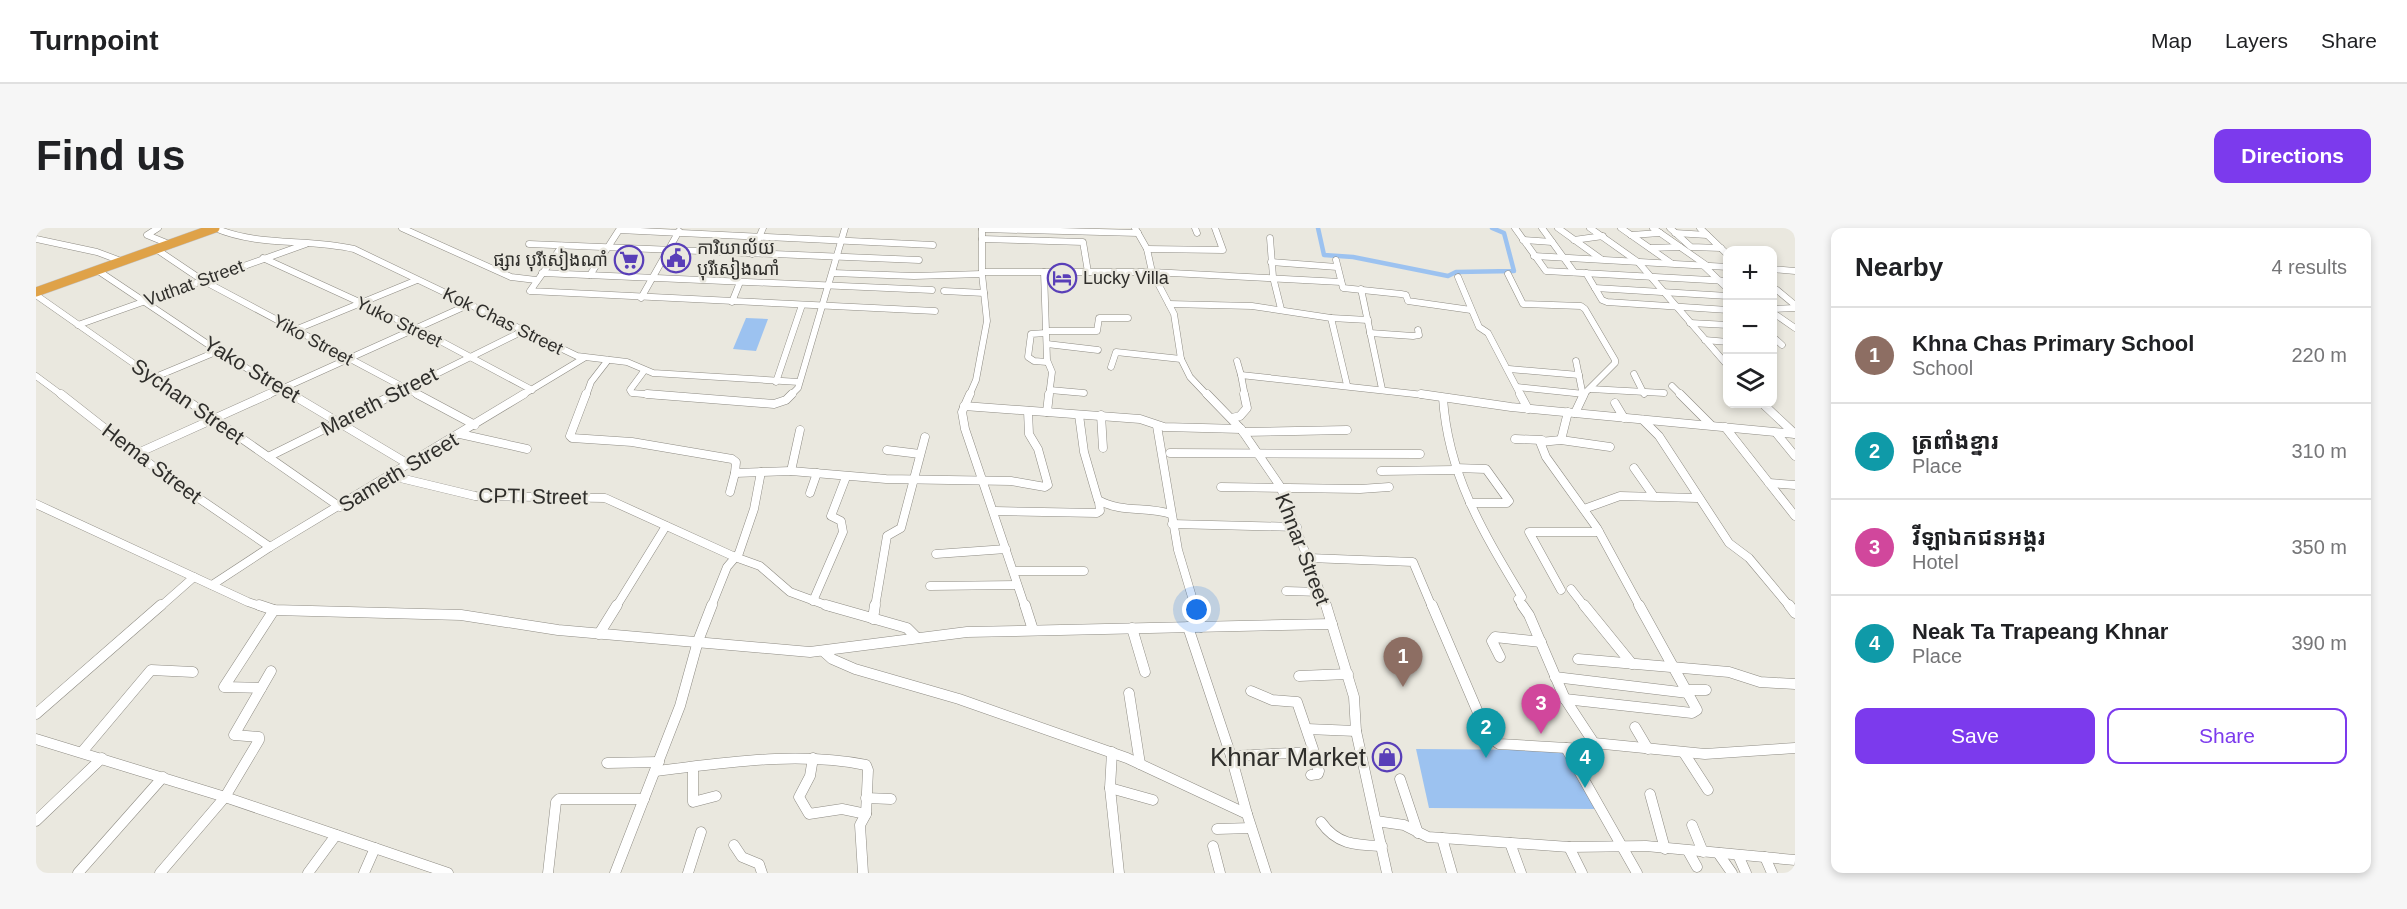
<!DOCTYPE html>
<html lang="en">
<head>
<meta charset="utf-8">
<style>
	:root { --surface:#fff; --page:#f6f6f6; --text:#202124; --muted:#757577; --line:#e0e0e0; --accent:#7c3aed }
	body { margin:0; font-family:Helvetica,"Noto Sans Khmer",sans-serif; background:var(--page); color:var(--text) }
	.controls { position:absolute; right:18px; top:18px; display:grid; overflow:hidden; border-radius:12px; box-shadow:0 3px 9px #0003 }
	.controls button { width:54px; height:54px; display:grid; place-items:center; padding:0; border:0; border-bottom:2px solid var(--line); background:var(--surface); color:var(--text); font:30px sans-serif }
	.you { position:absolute; left:1161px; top:382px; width:21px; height:21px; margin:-15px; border:4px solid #fff; border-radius:50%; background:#1a73e8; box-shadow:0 0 0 9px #1a73e833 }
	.badge { display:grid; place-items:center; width:39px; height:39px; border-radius:50%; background:var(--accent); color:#fff; font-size:20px; font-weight:700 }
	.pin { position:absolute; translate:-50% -50px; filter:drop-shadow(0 2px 3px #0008) }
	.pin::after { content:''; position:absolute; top:32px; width:21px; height:18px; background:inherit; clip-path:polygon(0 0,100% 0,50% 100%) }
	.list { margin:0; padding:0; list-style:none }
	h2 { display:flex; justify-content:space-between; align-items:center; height:78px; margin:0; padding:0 24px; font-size:26px }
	h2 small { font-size:20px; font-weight:400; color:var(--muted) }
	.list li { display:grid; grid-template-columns:39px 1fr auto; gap:18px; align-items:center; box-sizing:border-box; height:96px; padding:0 24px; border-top:2px solid var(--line) }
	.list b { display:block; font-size:22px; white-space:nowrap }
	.list p { margin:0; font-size:20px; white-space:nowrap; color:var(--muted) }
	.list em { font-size:20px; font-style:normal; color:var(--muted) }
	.actions { display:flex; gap:12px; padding:18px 24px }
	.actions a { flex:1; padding:14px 0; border:2px solid var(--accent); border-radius:12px; text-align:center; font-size:21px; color:var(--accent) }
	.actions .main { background:var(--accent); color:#fff }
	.icon { flex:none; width:33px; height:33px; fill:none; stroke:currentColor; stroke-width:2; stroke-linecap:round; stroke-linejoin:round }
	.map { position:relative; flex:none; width:1759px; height:645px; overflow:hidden; border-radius:12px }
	header { display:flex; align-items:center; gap:36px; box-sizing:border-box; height:84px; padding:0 30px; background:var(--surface); border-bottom:2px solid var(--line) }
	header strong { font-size:28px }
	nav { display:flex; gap:33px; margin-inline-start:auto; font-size:21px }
	.intro { display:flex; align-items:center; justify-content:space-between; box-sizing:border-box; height:144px; padding:0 36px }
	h1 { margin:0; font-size:42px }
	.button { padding:15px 27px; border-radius:12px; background:var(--accent); color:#fff; font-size:21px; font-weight:700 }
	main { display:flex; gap:36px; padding:0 36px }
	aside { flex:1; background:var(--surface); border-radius:12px; box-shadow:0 3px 9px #0003 }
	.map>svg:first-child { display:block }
	.water { fill:#9cc2f0 }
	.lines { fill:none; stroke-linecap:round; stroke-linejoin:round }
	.canal { stroke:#9cc2f0; stroke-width:4.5 }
	.minor-far2-casing { stroke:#8e8b83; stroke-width:7 }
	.minor-far1-casing { stroke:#8e8b83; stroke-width:9 }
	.minor-casing { stroke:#8e8b83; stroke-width:11 }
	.highway-casing { stroke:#c5c4c4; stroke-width:10 }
	.minor-far2 { stroke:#fff; stroke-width:6 }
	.minor-far1 { stroke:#fff; stroke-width:8 }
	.minor { stroke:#fff; stroke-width:10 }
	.highway { stroke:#dfa248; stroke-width:9 }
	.labels { text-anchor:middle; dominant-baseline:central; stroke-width:5; stroke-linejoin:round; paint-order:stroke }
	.far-poi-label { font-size:18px; fill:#2f2e2b; stroke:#eae8df; text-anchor:start }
	.far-street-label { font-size:18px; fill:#2f2e2b; stroke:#eae8df }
	.street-label { font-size:21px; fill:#2f2e2b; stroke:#eae8df }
	.near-poi-label { font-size:26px; fill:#2f2e2b; stroke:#eae8df; text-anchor:end }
</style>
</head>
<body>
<header>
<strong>Turnpoint</strong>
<nav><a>Map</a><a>Layers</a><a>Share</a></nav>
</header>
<div class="intro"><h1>Find us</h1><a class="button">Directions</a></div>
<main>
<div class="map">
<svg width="1759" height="645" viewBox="0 0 1759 645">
	<rect width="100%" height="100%" fill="#eae8df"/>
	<g class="water">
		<path d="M 710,90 L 732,91 L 720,123 L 697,121 Z"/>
		<path d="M 1380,521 L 1529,522 L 1563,581 L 1393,580 Z"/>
	</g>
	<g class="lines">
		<path class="canal" d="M 1282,0 L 1288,27 L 1317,29 L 1412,48 L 1420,44 L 1478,43 L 1468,5 L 1456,0"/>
		<g class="minor-far2-casing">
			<g id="minor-far2">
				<path d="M 122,0 L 111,7 L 133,16"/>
				<path d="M 179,0 C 223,19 272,10 318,21 L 541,128 L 591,134 L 617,145 L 763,154"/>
				<path d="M 366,0 L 475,49 L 500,52"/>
				<path d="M 1099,0 L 1111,21 L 1116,44 L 1138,86 L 1145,131 L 1154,149 L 1172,168"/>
				<path d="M 1159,0 L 1161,5"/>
				<path d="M 1479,0 L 1510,43 L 1692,53"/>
				<path d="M 1506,0 L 1538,44"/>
				<path d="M 1522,0 L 1565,31"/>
				<path d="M 1554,0 L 1602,34 L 1692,138"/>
				<path d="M 1585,0 L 1635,35"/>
				<path d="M 1617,0 L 1670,37"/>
				<path d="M 1634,0 L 1655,19 L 1685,20"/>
				<path d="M 1664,0 L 1692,27"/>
				<path d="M 946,1 L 1102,5"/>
				<path d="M 1639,5 L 1671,7"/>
				<path d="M 1595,7 L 1624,5"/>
				<path d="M 1234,10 L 1237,49 L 1245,81"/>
				<path d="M 0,11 L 61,24 L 85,33"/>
				<path d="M 946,11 L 1047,14 L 1052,44"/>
				<path d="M 1487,12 L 1516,14"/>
				<path d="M 1538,12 L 1567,8"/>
				<path d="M 493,16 L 883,32"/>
				<path d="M 526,18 L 494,63 L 899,83"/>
				<path d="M 1614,20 L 1644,19"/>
				<path d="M 120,21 L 166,52 L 384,168"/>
				<path d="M 1111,21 L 1187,22 L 1179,0"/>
				<path d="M 716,26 L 727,0"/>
				<path d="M 1498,28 L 1692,39"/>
				<path d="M 227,30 L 380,100 L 496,162"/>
				<path d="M 1300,32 L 1307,60 L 1365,66 L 1370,67 L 1372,73 L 1435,82"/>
				<path d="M 1235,34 L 1301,39"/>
				<path d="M 1668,38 L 1692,61"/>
				<path d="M 1736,41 L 1759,43"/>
				<path d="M 61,42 L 182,123 L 257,168"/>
				<path d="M 946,44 L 1116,44 L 1305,54"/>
				<path d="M 1008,44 L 1011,132 L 1016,144 L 1013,168"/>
				<path d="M 506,45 L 896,62"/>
				<path d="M 797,45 L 878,48 L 946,46"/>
				<path d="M 1550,45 L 1566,72 L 1571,74 L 1692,82"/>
				<path d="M 1472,46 L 1487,76 L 1545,78 L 1549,81 L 1579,132 L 1579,135 L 1548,166 L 1481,159"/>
				<path d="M 554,47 L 583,2 L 897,17"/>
				<path d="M 1422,49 L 1443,99 L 1452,105 L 1485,168"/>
				<path d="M 1559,60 L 1692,68"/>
				<path d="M 1325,61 L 1346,161"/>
				<path d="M 1741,62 L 1759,77"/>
				<path d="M 908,63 L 948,65"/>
				<path d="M 0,67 L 144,168"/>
				<path d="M 605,70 L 643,3"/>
				<path d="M 696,74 L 704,54"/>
				<path d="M 1133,76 L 1216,78 L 1295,90 L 1311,157"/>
				<path d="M 1736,81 L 1759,80"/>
				<path d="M 1736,84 L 1759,100"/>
				<path d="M 1295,90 L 1332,92"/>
				<path d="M 1654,95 L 1692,97"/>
				<path d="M 42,97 L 270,16"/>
				<path d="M 259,102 L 381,52"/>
				<path d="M 1010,103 L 1061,103 L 1063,90 L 1092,90"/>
				<path d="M 1010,105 L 995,106 L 992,129 L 998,133 L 1011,134"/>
				<path d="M 1334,105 L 1377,108 L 1383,107 L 1382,102"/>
				<path d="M 1736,108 L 1746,117"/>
				<path d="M 1669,112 L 1692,114"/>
				<path d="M 1011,116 L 1062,122"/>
				<path d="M 1201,133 L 1205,147"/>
				<path d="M 1540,133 L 1547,168"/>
				<path d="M 1075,139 L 1080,124 L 1145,131"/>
				<path d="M 1473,141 L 1543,147"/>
				<path d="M 608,143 L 594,162 L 596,165 L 630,168"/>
				<path d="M 1598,146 L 1608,166"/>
				<path d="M 0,148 L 27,168"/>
				<path d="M 117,150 L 182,123"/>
				<path d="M 740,154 L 766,77"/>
				<path d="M 1636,158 L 1646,168"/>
				<path d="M 1554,161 L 1628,165"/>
				<path d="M 1014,162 L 1048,165"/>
				<path d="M 230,168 L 434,76"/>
				<path d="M 356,168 L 487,103"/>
				<path d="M 485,168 L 548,130"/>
				<path d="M 550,168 L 555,154 L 572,132"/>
				<path d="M 754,168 L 762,160 L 809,0"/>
				<path d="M 933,168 L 940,152 L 951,93 L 946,46 L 946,0"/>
				<path d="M 1209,168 L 1205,147 L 1397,168"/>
			</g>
		</g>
		<g class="minor-far1-casing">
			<g id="minor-far1">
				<path d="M 25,166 L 123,243 L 234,319"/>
				<path d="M 142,166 L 304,279"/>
				<path d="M 255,166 L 374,237"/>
				<path d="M 381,166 L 439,197"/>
				<path d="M 550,166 L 534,208 L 536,210 L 596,214 L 696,231 L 700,234 L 699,245 L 755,243 L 850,251 L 975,253 L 1009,259 L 1012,257 L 1002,221 L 993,206 L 992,183"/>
				<path d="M 611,166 L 738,176 L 750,172 L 756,166"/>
				<path d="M 934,166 L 926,184 L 929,201 L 989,379"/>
				<path d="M 1171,166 L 1205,201 L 1244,258 L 1290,379"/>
				<path d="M 1385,166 L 1475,179 L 1759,206"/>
				<path d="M 1484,166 L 1492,181"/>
				<path d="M 1644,166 L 1675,197"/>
				<path d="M 1407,170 C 1412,247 1447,304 1486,369"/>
				<path d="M 1579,175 L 1588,190"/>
				<path d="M 1727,176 L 1759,206"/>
				<path d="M 928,178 L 1104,191 L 1128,199 L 1205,201"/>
				<path d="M 1011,184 L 1013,166"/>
				<path d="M 1539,185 L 1548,166"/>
				<path d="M 1043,187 L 1048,224 L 1062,272 C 1085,285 1111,278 1135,286"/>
				<path d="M 1065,187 L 1067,220"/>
				<path d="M 1196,190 L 1204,188 L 1211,180 L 1208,166"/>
				<path d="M 1607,192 L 1623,208 L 1693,315 L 1713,330 L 1754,379"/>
				<path d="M 1121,198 L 1142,322 L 1159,379"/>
				<path d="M 1689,199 L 1759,288"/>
				<path d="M 1207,204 L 1311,202"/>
				<path d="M 424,206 L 491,221"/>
				<path d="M 1741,206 L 1759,228"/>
				<path d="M 1479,211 L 1506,212"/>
				<path d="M 1525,212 L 1532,184"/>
				<path d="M 1574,219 L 1525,212 L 1504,214 L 1510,229 L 1561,300 L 1604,379"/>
				<path d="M 851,222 L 884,226"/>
				<path d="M 102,225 L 233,166"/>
				<path d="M 1134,225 L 1384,226"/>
				<path d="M 232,229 L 359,166"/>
				<path d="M 1419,240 L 1450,241 L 1473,273 L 1471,275 L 1434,275"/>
				<path d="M 1598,240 L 1617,267"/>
				<path d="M 755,243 L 764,202"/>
				<path d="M 1345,243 L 1420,242"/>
				<path d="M 356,248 L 439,268 L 569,270 L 699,329 L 724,338 L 754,364 L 795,379"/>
				<path d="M 1733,255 L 1759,257"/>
				<path d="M 1185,259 L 1324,261 L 1353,259"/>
				<path d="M 694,264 L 699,245"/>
				<path d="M 774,265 L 781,245"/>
				<path d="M 0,276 L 212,374 L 227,379"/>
				<path d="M 1548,281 L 1584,268 L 1661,270"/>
				<path d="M 959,283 L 1061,285 L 1064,283 L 1063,274"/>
				<path d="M 1136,296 L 1261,299"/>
				<path d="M 900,326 L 970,321"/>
				<path d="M 1273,330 L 1377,334 L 1396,379"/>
				<path d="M 978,343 L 1048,343"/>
				<path d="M 176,357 L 234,319 L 488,166"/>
				<path d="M 894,358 L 981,357"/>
				<path d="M 1535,361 L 1549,379"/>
				<path d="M 1525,362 L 1493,304 L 1563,304"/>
				<path d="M 1250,363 L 1285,364"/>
				<path d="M 1482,371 L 1487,379"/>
				<path d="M 777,373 L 807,304 L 805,293 L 795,288 L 810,249"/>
				<path d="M 124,379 L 158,349"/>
				<path d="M 580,379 L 630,298"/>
				<path d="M 675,379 L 691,339 L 703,325 L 718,281 L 725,244"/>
				<path d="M 839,379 L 851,308 L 865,300 L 889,209"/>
			</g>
		</g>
		<g class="minor-casing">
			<g id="minor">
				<path d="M 223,377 L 238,382 L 425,387 L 522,402 L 774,424 L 931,404 L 1296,396"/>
				<path d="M 790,377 L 871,400 L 881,410"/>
				<path d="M 989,377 L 997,402"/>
				<path d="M 1159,377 L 1165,399"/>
				<path d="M 1290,377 L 1318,469 L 1320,503 L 1351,645"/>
				<path d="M 1396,377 L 1452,508 L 1463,516 L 1548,521 L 1558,515 L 1669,526 L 1759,520"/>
				<path d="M 1486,377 L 1493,387 L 1529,471 L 1558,515"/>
				<path d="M 1548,377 L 1596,436"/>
				<path d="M 1753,377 L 1759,385"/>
				<path d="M 837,391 L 839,377"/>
				<path d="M 1152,399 L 1195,528"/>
				<path d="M 1096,400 L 1109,444"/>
				<path d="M 563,406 L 581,377"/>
				<path d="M 787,423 L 796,431 L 819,441 L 923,471 L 1091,530 L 1211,586 L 1230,645"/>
				<path d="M 1464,429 L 1456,413 L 1459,409 L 1505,414"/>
				<path d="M 1542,431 L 1693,444 L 1724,454 L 1759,456"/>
				<path d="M 1263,448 L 1312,446"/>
				<path d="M 1519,449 L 1652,465"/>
				<path d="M 225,460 L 188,459 L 238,382"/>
				<path d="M 1650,462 L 1670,462"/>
				<path d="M 1093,465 L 1104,536"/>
				<path d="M 1529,471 L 1656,485 L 1661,482 L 1603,377"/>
				<path d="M 0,486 L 125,377"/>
				<path d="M 1599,499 L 1612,521"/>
				<path d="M 1271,501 L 1320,503"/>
				<path d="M 0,511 L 189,569 L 412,645"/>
				<path d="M 1530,520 L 1601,645"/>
				<path d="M 46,524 L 115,442 L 157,444"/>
				<path d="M 1076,524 L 1074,560 L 1083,645"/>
				<path d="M 1648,525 L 1672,562"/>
				<path d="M 777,530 L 774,548 L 763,569 L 773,586 L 806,581 L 830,586"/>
				<path d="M 571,535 L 623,534"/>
				<path d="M 657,539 L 657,574 L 680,568"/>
				<path d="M 620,543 C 690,535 760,523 830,537 L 832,542 L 830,586 L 824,597 L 827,645"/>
				<path d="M 1275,547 L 1282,546 L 1283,543 L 1276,524"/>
				<path d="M 1364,551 L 1382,605"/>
				<path d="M 1074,560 L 1117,572"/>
				<path d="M 1614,566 L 1629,621"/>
				<path d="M 830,570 L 855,571"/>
				<path d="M 1211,586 L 1195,528 L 1276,524 L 1277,521 L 1261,474 L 1236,472 L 1215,463"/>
				<path d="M 0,593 L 66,530"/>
				<path d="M 1340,593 L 1368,597 L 1392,609 L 1533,619 L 1610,618 L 1759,632"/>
				<path d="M 1285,594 C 1301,617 1320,617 1346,618"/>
				<path d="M 1656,597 L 1667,624"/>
				<path d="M 1181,601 L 1215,600"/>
				<path d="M 1406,610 L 1416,645"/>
				<path d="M 1474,615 L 1485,645"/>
				<path d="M 698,617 L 706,629 L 723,636 L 726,645"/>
				<path d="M 1177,618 L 1184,645"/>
				<path d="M 1533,619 L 1546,645"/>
				<path d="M 1652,623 L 1661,639"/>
				<path d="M 1682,625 L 1696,645"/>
				<path d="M 1702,627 L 1710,645"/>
				<path d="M 1729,629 L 1736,645"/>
				<path d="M 42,645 L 127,549"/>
				<path d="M 124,645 L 189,569 L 223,512 L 223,509 L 198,507 L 235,443"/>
				<path d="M 272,645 L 300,607"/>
				<path d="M 328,645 L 339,620"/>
				<path d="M 512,645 L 520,574 L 523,571 L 608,571"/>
				<path d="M 579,645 L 644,478 L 662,413 L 676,377"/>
				<path d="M 652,645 L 665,604"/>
			</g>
		</g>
		<g class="highway-casing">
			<path id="highway" d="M 0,64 L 179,0"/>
		</g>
		<use href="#minor-far2" class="minor-far2"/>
		<use href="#minor-far1" class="minor-far1"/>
		<use href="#minor" class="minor"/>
		<use href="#highway" class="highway"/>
	</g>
	<defs>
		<g id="civic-ring" transform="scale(1.5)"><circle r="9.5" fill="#eae8df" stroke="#593fb8" stroke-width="1.5"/><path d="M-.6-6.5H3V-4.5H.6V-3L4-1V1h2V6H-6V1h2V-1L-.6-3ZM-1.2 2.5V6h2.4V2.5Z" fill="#593fb8"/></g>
		<g id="supermarket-ring" transform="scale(1.5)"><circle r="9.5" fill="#eae8df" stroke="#593fb8" stroke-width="1.5"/><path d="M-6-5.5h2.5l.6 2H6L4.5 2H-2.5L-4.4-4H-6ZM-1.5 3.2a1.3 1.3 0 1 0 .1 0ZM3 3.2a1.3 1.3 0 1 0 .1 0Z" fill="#593fb8"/></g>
		<g id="hotel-ring" transform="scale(1.5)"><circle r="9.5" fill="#eae8df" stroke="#593fb8" stroke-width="1.5"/><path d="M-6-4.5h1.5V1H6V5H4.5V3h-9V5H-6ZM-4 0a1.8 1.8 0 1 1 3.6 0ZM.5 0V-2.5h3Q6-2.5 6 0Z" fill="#593fb8"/></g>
		<g id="shop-ring" transform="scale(1.5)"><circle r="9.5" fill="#eae8df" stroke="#593fb8" stroke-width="1.5"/><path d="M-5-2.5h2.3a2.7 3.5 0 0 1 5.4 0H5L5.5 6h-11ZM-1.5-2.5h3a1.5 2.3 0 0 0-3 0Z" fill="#593fb8"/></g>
	</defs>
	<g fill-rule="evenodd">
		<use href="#civic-ring" x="640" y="30"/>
		<use href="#supermarket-ring" x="593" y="32"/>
		<use href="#hotel-ring" x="1026" y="50"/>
		<use href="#shop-ring" x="1351" y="529"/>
	</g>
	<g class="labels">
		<g class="far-poi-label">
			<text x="661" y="20">ការិយាល័យ<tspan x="661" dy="21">បុរីសៀងណាំ</tspan></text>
			<text x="572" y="32" text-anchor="end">ផ្សារ បុរីសៀងណាំ</text>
			<text x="1047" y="50">Lucky Villa</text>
		</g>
		<g class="far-street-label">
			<text transform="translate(158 55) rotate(-20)">Vuthat Street</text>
			<text transform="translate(467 93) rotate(26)">Kok Chas Street</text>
			<text transform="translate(363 94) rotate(26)">Yuko Street</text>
			<text transform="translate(277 112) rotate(28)">Yiko Street</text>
		</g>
		<g class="street-label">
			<text transform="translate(216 141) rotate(31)">Yako Street</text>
			<text transform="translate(152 173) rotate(35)">Sychan Street</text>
			<text transform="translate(343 173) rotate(-27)">Mareth Street</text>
			<text transform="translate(116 235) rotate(37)">Hema Street</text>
			<text transform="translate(362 244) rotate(-31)">Sameth Street</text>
			<text transform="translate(497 268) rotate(1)">CPTI Street</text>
			<text transform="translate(1267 321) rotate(69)">Khnar Street</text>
		</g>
		<g class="near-poi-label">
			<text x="1330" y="529">Khnar Market</text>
		</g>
	</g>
</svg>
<div class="controls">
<button>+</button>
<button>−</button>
<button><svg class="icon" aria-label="layers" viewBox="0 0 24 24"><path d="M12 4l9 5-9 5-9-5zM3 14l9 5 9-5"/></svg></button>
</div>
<div class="you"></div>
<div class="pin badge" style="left:1367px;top:459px;background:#8d6e63">1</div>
<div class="pin badge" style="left:1450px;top:530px;background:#0f9aa8">2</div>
<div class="pin badge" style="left:1505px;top:506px;background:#d1479c">3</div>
<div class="pin badge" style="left:1549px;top:560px;background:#0f9aa8">4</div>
</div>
<aside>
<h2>Nearby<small>4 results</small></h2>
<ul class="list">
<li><span class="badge" style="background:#8d6e63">1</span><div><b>Khna Chas Primary School</b><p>School</p></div><em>220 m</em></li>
<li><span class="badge" style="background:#0f9aa8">2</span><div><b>ត្រពាំងខ្នារ</b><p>Place</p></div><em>310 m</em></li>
<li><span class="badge" style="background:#d1479c">3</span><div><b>វីឡាឯកជនអង្គរ</b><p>Hotel</p></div><em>350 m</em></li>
<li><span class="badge" style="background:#0f9aa8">4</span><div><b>Neak Ta Trapeang Khnar</b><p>Place</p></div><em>390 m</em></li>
</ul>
<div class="actions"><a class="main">Save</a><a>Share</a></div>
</aside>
</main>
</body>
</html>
